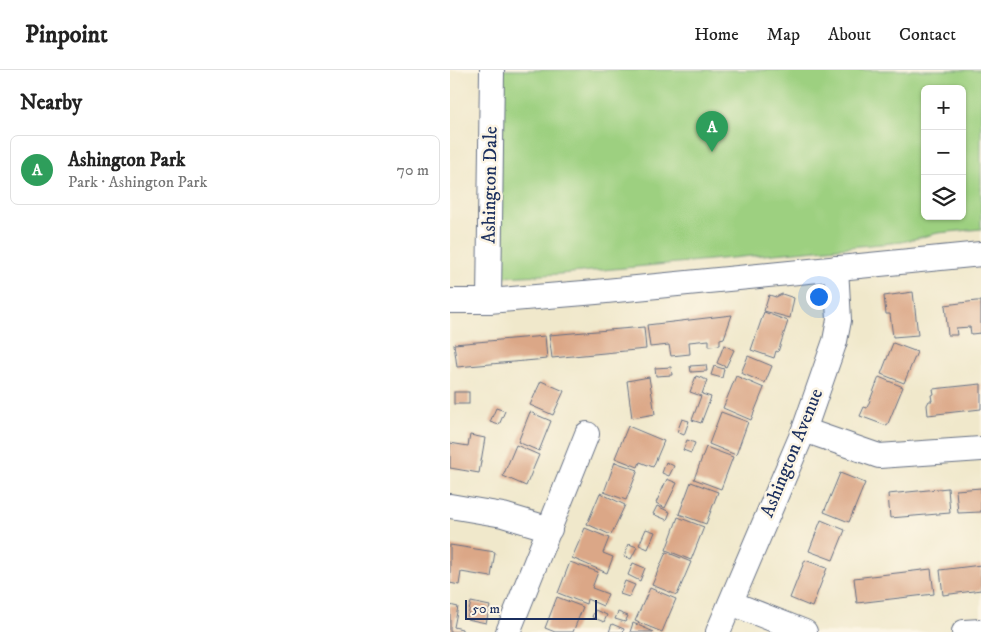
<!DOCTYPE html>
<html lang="en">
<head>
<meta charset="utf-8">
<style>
	:root { --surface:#fff; --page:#f2f2f2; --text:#222; --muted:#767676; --line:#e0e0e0; --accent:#111827 }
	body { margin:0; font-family:"IM FELL DW Pica",serif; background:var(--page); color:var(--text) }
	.controls { position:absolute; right:15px; top:15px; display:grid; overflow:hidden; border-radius:8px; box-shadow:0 1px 4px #0004 }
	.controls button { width:45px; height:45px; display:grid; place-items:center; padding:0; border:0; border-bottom:1px solid var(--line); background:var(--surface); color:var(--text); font:25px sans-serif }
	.scale { position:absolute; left:15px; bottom:12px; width:132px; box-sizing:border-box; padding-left:5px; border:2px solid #1b2f5e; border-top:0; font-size:14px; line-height:18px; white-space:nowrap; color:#1b2f5e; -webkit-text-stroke:4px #fcf5e5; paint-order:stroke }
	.you { position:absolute; left:368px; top:226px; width:18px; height:18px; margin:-12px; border:4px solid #fff; border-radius:50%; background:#1a73e8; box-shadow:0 0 0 8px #1a73e833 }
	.badge { display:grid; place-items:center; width:32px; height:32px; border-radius:50%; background:var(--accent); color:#fff; font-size:16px; font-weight:700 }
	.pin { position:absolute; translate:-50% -41px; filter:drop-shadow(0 1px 2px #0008) }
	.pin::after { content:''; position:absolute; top:26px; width:18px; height:15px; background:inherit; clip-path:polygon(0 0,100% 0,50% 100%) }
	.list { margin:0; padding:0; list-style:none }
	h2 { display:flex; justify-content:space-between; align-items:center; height:65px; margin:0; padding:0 20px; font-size:21px }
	h2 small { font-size:16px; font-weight:400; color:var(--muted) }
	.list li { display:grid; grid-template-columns:32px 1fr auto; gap:15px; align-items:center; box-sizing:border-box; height:70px; margin:0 10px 10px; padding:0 10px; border:1px solid var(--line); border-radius:8px }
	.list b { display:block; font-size:19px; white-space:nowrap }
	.list p { margin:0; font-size:16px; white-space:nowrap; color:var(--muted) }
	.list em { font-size:16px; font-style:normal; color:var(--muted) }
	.icon { flex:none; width:28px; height:28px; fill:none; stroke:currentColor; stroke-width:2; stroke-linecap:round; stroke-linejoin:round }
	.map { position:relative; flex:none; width:531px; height:562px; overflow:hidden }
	header { display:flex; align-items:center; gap:30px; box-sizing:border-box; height:70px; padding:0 25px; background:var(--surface); border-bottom:1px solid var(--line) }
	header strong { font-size:24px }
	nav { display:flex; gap:28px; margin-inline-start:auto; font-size:18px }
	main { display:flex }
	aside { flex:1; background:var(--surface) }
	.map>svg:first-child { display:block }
	.green { fill:#9dd080; stroke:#5c806f; fill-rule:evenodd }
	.building { fill:#dba787 }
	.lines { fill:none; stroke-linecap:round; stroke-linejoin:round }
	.minor-casing { stroke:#667084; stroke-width:26 }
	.minor { stroke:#fff; stroke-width:24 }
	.labels { text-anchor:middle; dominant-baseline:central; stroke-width:5; stroke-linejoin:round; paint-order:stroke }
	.street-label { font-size:19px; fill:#1b2f5e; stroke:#fcf5e5 }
</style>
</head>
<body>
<header>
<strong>Pinpoint</strong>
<nav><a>Home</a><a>Map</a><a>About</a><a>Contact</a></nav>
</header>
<main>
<aside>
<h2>Nearby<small></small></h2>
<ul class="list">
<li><span class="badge" style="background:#2e9e5b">A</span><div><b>Ashington Park</b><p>Park · Ashington Park</p></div><em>70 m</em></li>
</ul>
</aside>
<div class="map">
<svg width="531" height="562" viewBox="0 0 531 562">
	<rect width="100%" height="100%" fill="#fcf5e5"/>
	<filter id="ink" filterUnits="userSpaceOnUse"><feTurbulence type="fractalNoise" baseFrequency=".02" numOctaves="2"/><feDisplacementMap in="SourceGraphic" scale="10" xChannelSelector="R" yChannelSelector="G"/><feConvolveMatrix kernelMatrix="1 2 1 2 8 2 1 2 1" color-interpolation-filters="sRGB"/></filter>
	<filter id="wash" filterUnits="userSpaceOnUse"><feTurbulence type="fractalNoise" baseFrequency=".0096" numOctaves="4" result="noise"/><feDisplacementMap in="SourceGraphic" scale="20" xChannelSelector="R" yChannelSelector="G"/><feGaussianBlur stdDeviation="1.12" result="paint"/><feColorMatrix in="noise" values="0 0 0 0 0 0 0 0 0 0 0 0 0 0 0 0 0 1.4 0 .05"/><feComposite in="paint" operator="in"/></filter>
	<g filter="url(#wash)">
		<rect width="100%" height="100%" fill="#f0e8cb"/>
		<path class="green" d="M 50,0 L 531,0 L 531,159 L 488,163 L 452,172 L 110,204 L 53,207 L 49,198 ZM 475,19 L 512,19 L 512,146 L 475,146 Z"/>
		<g id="blocks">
			<g class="building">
				<path d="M 463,222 L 468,265 L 443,267 L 440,244 L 436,244 L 434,226 Z"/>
				<path d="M 332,224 L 344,228 L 340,248 L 314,241 L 319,225 L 326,227 Z"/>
				<path d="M 526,231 L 531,231 L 531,263 L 521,264 L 520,257 L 506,258 L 507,265 L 498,265 L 495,235 Z"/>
				<path d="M 314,242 L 338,251 L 328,282 L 326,281 L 324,288 L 301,280 Z"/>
				<path d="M 282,245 L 274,268 L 270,269 L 270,275 L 259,276 L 259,270 L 239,272 L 240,284 L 221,286 L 219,275 L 200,277 L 197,255 Z"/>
				<path d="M 194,257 L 196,279 L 102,288 L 99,265 Z"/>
				<path d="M 95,266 L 97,289 L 7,297 L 4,274 Z"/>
				<path d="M 443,273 L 467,282 L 454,313 L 431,304 Z"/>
				<path d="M 274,275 L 284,280 L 276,297 L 267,293 Z"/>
				<path d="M 298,286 L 322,296 L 315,313 L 291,303 Z"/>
				<path d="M 256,295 L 257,301 L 241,302 L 240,296 Z"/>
				<path d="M 264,296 L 274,299 L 272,308 L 261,305 Z"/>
				<path d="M 221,297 L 222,305 L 206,306 L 205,298 Z"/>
				<path d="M 246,306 L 257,310 L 252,324 L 261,327 L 251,353 L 242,350 L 251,326 L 240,322 Z"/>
				<path d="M 286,306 L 314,318 L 301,350 L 273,338 Z"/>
				<path d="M 199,307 L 205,344 L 182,348 L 177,311 Z"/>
				<path d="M 429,307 L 453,317 L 437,356 L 410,346 L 414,337 L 417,338 Z"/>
				<path d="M 91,311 L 114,321 L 103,345 L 80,335 Z"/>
				<path d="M 531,314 L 531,339 L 478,345 L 477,335 L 479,331 L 482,331 L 481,325 L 484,324 L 483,319 Z"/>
				<rect x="4" y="322" width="15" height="12"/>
				<path d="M 46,338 L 55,341 L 49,355 L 40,352 Z"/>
				<path d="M 80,342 L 101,351 L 89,381 L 68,372 Z"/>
				<path d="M 271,342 L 298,352 L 286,385 L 259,374 Z"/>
				<path d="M 232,349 L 239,351 L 234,365 L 227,362 Z"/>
				<path d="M 178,356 L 214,371 L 203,397 L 190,392 L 188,397 L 165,388 Z"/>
				<path d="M 20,365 L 35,368 L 29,403 L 0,398 L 0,373 L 18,376 Z"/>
				<path d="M 237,370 L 245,373 L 241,383 L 233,380 Z"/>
				<path d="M 66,375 L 89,385 L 76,416 L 53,406 Z"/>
				<path d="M 256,377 L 283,387 L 271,419 L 244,409 Z"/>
				<path d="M 165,392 L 188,400 L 176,430 L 154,422 Z"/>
				<path d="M 216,392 L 224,396 L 219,406 L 212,403 Z"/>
				<path d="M 390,403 L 415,413 L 399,452 L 374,442 Z"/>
				<path d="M 217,409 L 227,413 L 215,438 L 206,433 Z"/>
				<path d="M 241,412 L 268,422 L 256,454 L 229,444 Z"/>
				<path d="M 498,418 L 500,443 L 440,448 L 438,424 Z"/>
				<path d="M 531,418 L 531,442 L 508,443 L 506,420 Z"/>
				<path d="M 150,423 L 175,435 L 161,465 L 137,454 Z"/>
				<path d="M 207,436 L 220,442 L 217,450 L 203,444 Z"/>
				<path d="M 228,447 L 254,457 L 241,490 L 216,480 Z"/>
				<path d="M 371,450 L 395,460 L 383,490 L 359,481 Z"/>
				<path d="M 135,458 L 159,468 L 153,483 L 163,487 L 157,503 L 122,488 Z"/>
				<path d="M 196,459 L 205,462 L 198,479 L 189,475 Z"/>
				<path d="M 179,474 L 187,477 L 181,489 L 174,486 Z"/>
				<path d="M 0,475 L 45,482 L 41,507 L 11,502 L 9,515 L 0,513 Z"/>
				<path d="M 216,482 L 241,492 L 227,525 L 202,515 Z"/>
				<path d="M 355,490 L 377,498 L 362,537 L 340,528 Z"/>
				<path d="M 120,492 L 148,502 L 142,518 L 158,524 L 153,536 L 137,529 L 136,534 L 108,523 Z"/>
				<path d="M 183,493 L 195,498 L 190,511 L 178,505 Z"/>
				<path d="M 531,495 L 531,520 L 493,525 L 490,500 Z"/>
				<path d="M 481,499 L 484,524 L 407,533 L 404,508 Z"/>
				<path d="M 175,511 L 185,515 L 179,527 L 170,524 Z"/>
				<path d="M 200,518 L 226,529 L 212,562 L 185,551 Z"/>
				<path d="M 107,527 L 133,537 L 123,562 L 105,562 L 95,558 Z"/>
				<path d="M 21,532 L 40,536 L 36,553 L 17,549 Z"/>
				<path d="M 0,535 L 8,537 L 4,557 L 12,559 L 12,562 L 0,562 Z"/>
				<path d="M 145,540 L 157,545 L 154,552 L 142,547 Z"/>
				<path d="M 168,542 L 178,546 L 175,552 L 165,549 Z"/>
				<path d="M 183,553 L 204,562 L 180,562 Z"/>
				<path d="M 162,554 L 174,559 L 173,562 L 159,562 Z"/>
			</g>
		</g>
	</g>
	<g filter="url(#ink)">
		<use href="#blocks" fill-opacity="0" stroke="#667084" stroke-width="1"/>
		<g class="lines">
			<g class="minor-casing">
				<g id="minor">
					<path d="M 0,231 L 39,231 L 146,222 L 531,184"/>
					<path d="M 39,231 L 42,0"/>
					<path d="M 354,360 L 429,386 L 531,379"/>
					<path d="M 0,436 L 53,445 L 100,459"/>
					<path d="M 281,533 L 355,562"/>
					<path d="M 58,562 L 137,364"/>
					<path d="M 268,562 L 354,360 L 385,271 L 389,250 L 386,198"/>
					<path d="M 514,562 L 531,561"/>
				</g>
			</g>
			<use href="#minor" class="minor"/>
		</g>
	</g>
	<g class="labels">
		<g class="street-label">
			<text transform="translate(40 115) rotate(-89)">Ashington Dale</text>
			<text transform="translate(342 383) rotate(-68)">Ashington Avenue</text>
		</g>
	</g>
</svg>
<div class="controls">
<button>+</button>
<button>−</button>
<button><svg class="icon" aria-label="layers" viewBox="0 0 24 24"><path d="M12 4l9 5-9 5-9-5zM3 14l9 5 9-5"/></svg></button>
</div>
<div class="scale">50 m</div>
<div class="you"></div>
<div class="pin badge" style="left:262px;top:82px;background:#2e9e5b">A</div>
</div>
</main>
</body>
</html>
